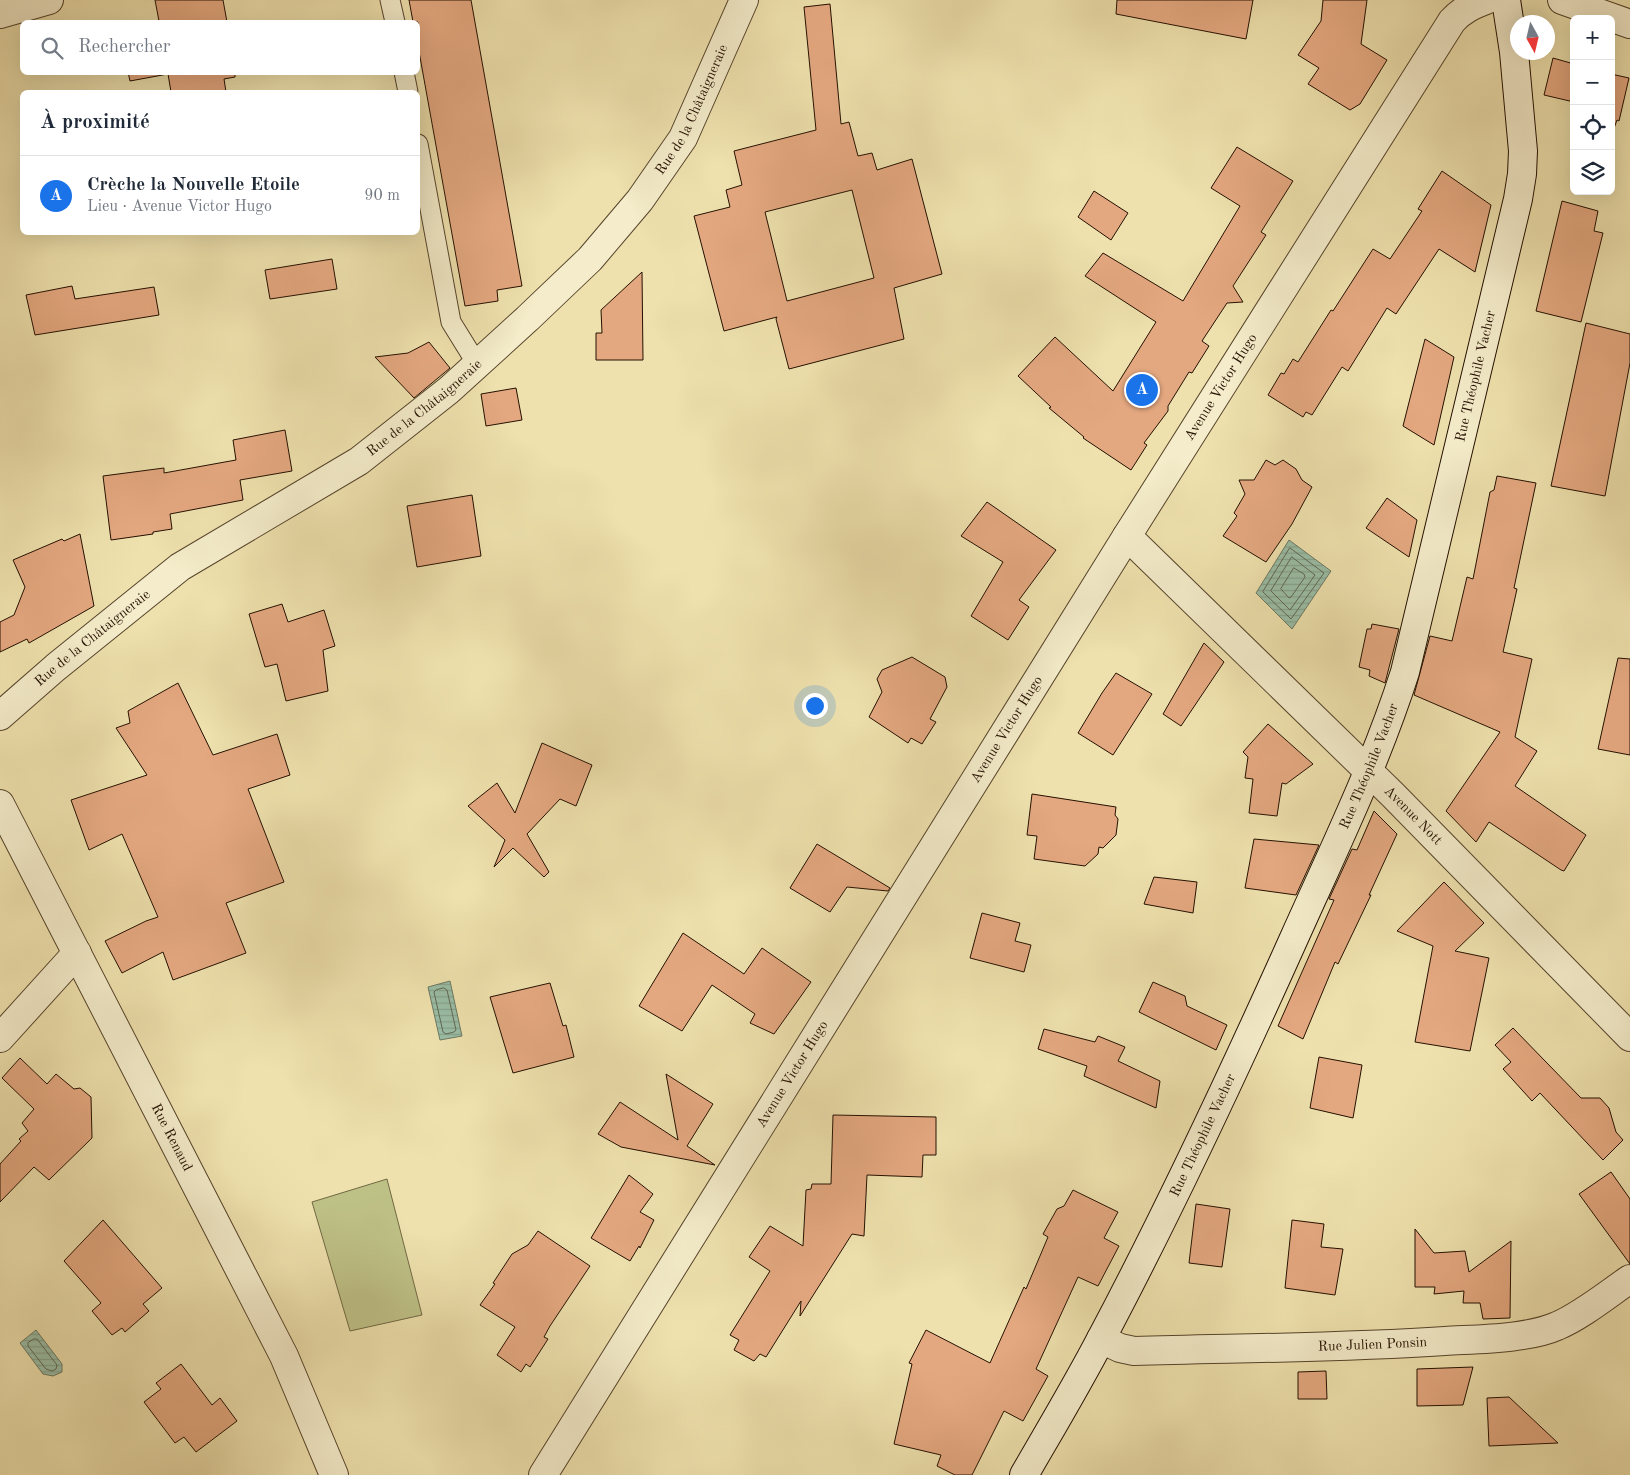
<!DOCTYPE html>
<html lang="fr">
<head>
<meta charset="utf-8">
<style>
	:root { --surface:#fff; --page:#f2f2f3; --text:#1f2937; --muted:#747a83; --line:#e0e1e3; --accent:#1a73e8 }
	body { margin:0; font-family:"Old Standard TT",serif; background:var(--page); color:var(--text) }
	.controls { position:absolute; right:15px; top:15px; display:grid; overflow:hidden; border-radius:8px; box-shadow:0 5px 20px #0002 }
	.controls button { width:45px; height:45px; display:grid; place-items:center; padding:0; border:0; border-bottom:1px solid var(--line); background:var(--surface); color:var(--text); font:25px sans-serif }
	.compass { position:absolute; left:1510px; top:15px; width:45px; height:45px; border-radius:50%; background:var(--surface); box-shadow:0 5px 20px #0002; rotate:172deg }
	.you { position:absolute; left:814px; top:705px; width:18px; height:18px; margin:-12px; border:4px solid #fff; border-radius:50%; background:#1a73e8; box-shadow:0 0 0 8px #1a73e833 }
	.badge { display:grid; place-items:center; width:32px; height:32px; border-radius:50%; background:var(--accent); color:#fff; font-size:16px; font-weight:700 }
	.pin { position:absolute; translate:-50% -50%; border:2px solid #fff; box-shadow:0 1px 5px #0006 }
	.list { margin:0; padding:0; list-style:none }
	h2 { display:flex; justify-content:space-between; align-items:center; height:65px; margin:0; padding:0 20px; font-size:21px }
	h2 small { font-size:16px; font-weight:400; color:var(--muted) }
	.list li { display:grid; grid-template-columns:32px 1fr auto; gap:15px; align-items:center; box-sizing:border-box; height:80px; padding:0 20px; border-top:1px solid var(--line) }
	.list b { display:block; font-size:19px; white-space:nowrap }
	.list p { margin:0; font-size:16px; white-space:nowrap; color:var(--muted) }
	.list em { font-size:16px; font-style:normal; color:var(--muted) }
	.icon { flex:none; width:28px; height:28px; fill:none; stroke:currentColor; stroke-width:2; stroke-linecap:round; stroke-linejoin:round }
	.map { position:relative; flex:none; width:1630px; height:1475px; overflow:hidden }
	.search { position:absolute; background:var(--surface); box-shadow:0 5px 20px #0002; left:20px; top:20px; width:400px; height:55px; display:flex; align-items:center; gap:12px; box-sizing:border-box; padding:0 18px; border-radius:8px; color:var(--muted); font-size:19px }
	.panel { position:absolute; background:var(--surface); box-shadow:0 5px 20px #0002; left:20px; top:90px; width:400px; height:145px; border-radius:8px }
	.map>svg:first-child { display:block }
	.garden { fill:#bec186; stroke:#716843 }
	.water { fill:url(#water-rules); stroke:#6b7864 }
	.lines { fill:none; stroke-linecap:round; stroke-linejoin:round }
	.shore { stroke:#5f6753; stroke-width:1 }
	.building { fill:#e4a880; stroke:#241000; fill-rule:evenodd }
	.service-casing { stroke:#56442b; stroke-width:21 }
	.minor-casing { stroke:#56442b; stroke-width:30 }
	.secondary-casing { stroke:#241000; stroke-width:30 }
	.service { stroke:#f4ecca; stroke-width:19 }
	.minor { stroke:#f4ecca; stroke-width:28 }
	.secondary { stroke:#f4ecca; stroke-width:28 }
	.labels { text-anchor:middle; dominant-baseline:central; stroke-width:4; stroke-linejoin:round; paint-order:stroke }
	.street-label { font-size:14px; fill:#241000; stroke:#f4ecca }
</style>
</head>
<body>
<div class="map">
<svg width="1630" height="1475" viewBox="0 0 1630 1475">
	<defs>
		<pattern id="water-rules" width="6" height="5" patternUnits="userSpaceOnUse" patternTransform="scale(1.25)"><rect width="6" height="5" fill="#9abea6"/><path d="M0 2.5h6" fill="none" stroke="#85a28d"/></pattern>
	</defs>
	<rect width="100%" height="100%" fill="#eee1ad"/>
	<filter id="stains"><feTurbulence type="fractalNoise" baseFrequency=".004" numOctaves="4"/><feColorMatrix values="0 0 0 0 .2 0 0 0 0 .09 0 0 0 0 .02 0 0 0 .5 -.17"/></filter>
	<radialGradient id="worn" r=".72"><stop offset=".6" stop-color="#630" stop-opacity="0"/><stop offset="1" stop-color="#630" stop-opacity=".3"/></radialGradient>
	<path class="garden" d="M 387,1179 L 422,1315 L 350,1331 L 312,1202 Z"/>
	<g class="water">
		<path d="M 1289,540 L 1331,571 L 1292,629 L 1256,593 Z"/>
		<path d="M 450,981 L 462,1036 L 440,1040 L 428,987 Z"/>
		<path d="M 36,1330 L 62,1364 L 62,1372 L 53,1376 L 43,1374 L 20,1343 Z"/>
	</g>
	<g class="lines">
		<g class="shore">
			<path d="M 1290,548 L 1324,573 L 1291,619 L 1263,592 Z"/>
			<path d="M 1292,557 L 1315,575 L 1290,610 L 1271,591 Z"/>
			<path d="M 1294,568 L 1304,574 L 1305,577 L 1291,597 L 1289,598 L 1281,589 Z"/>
			<path d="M 444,988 L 447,990 L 456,1030 L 454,1032 L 446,1034 L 443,1032 L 434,992 L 436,990 Z"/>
			<path d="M 34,1339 L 37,1339 L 57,1365 L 56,1369 L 52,1371 L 46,1369 L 28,1346 L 28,1343 Z"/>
		</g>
	</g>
	<g class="building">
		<path d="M 155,0 L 223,0 L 227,22 L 152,22 L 159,21 Z"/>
		<path d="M 409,0 L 471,0 L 522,286 L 497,290 L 498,301 L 465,306 L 418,46 L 418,22 L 413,22 Z"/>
		<path d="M 1117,0 L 1253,0 L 1246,39 L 1116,14 Z"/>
		<path d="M 1323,0 L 1367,0 L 1361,44 L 1387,60 L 1360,104 L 1350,110 L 1308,84 L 1319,68 L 1298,55 L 1321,21 Z"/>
		<path d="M 830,4 L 841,124 L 849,122 L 858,156 L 872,153 L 877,170 L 912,159 L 942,274 L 894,288 L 904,339 L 789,369 L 776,319 L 777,317 L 724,331 L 694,216 L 730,207 L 726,190 L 742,185 L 734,151 L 816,130 L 804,7 ZM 852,190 L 874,278 L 787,301 L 765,212 Z"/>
		<path d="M 1553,58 L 1574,64 L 1574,102 L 1544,95 Z"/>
		<path d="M 128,72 L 235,72 L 235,77 L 224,79 L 226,92 L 171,92 L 168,74 L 130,81 Z"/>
		<path d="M 1611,74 L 1629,78 L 1619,121 L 1617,120 L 1613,131 L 1611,130 Z"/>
		<path d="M 1237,147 L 1293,181 L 1261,232 L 1266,235 L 1233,286 L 1243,302 L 1227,303 L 1202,341 L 1209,346 L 1192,373 L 1189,372 L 1168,406 L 1168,411 L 1144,443 L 1147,445 L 1131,470 L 1083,438 L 1084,437 L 1049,408 L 1051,407 L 1018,376 L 1055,337 L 1113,391 L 1156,322 L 1085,276 L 1103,253 L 1183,301 L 1240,206 L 1211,188 Z"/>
		<path d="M 1442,171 L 1491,205 L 1475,272 L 1439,249 L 1396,314 L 1387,308 L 1348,371 L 1342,367 L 1312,415 L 1306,412 L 1303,417 L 1268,395 L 1281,373 L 1284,374 L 1293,359 L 1298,362 L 1331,310 L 1333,311 L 1373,249 L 1390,259 L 1422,211 L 1418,209 Z"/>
		<path d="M 1094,191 L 1128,213 L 1111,240 L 1078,217 Z"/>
		<path d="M 1562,201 L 1598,211 L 1594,231 L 1603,233 L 1581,322 L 1536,311 Z"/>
		<path d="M 332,259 L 337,289 L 270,299 L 265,270 Z"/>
		<path d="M 642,272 L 643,360 L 596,360 L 596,333 L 602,333 L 601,310 Z"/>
		<path d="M 72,286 L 75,299 L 154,287 L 159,315 L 35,335 L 26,295 Z"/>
		<path d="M 1586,323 L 1630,334 L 1630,363 L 1605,496 L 1551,486 Z"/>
		<path d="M 1425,339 L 1454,357 L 1434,445 L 1403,426 Z"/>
		<path d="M 429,342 L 450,368 L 414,398 L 375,357 L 408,353 Z"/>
		<path d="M 516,388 L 522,420 L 486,426 L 481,394 Z"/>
		<path d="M 285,430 L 292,471 L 240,480 L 243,500 L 170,514 L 172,529 L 153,532 L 153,534 L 111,540 L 103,476 L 164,468 L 164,473 L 236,460 L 233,440 Z"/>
		<path d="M 1266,460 L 1275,465 L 1283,460 L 1296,469 L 1302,480 L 1312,487 L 1292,524 L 1266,562 L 1223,536 L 1237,516 L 1234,513 L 1245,494 L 1239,480 L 1254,480 Z"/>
		<path d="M 1497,476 L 1536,483 L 1514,588 L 1517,589 L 1503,652 L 1532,659 L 1515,737 L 1537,751 L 1515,786 L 1586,835 L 1564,871 L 1561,870 L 1489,822 L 1476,842 L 1446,811 L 1500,732 L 1414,695 L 1430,636 L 1452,641 L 1467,577 L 1473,579 L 1490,492 L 1494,490 Z"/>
		<path d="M 472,495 L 481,556 L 417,567 L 407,506 Z"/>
		<path d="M 1387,498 L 1417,520 L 1409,557 L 1366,528 Z"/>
		<path d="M 987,502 L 1056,550 L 1019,600 L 1029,607 L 1008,640 L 971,616 L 1003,562 L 961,536 Z"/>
		<path d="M 80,534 L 94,606 L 29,643 L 27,639 L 0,652 L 0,622 L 14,615 L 25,587 L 13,560 L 62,539 L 64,541 Z"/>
		<path d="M 282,604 L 288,622 L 324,610 L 335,646 L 323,650 L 328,691 L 286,701 L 277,664 L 265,667 L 249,614 Z"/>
		<path d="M 1372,624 L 1399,629 L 1385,683 L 1369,676 L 1370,670 L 1359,667 L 1367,629 L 1371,629 Z"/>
		<path d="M 1204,643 L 1224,662 L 1181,726 L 1163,714 Z"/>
		<path d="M 912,657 L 945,677 L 947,687 L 930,719 L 936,722 L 922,744 L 911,738 L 908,743 L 869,717 L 882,692 L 877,679 L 882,670 Z"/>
		<path d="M 1618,658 L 1630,659 L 1630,755 L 1598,749 Z"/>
		<path d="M 1116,673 L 1152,694 L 1113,755 L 1078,733 L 1102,693 Z"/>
		<path d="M 178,683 L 213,755 L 277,734 L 290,775 L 248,789 L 284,882 L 226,903 L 246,953 L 173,980 L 163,952 L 122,973 L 105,941 L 146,921 L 158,917 L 122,834 L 89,850 L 71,800 L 147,775 L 116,728 L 130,723 L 128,711 Z"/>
		<path d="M 1268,724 L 1313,764 L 1286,784 L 1282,783 L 1277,816 L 1249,813 L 1253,779 L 1245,778 L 1248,757 L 1243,752 Z"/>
		<path d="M 542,743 L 592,765 L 576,806 L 560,799 L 527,834 L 549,872 L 544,877 L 513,848 L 494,867 L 505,840 L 468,806 L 497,783 L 515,813 Z"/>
		<path d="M 1032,794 L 1116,807 L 1115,815 L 1118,819 L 1116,835 L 1103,848 L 1099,847 L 1098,854 L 1085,866 L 1034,859 L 1037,836 L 1027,835 Z"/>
		<path d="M 1374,811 L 1397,834 L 1369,895 L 1371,895 L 1338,964 L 1335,962 L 1303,1039 L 1278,1026 L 1334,900 L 1329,899 L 1352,849 L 1357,850 Z"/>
		<path d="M 1254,839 L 1319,845 L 1296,895 L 1245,888 Z"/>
		<path d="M 817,844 L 890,888 L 888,891 L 847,887 L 830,912 L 790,888 Z"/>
		<path d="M 1154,877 L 1197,882 L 1193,913 L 1144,904 Z"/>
		<path d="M 1444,882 L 1484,923 L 1455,951 L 1489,958 L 1470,1051 L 1415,1042 L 1433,946 L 1397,931 Z"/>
		<path d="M 982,913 L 1020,923 L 1015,941 L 1031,945 L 1024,972 L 970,958 Z"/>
		<path d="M 683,933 L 744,974 L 762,948 L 811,982 L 774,1034 L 750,1023 L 755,1014 L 712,985 L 682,1031 L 639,1006 Z"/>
		<path d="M 1153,982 L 1185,996 L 1187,1006 L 1227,1025 L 1216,1050 L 1139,1012 Z"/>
		<path d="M 550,983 L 563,1026 L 566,1025 L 574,1057 L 513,1073 L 490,997 Z"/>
		<path d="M 1513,1028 L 1581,1098 L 1600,1098 L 1609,1108 L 1616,1132 L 1623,1140 L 1603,1160 L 1540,1093 L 1532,1101 L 1503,1069 L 1511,1062 L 1495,1045 Z"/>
		<path d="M 1044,1029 L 1095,1042 L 1098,1036 L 1125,1047 L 1118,1061 L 1160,1081 L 1156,1108 L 1084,1076 L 1087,1066 L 1038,1049 Z"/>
		<path d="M 1319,1057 L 1362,1065 L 1353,1118 L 1310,1108 Z"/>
		<path d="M 20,1058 L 47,1084 L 56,1074 L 74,1089 L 80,1088 L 91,1097 L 92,1138 L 49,1180 L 34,1167 L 0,1202 L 0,1164 L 21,1141 L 19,1139 L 28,1131 L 22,1123 L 34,1109 L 2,1078 Z"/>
		<path d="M 666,1074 L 713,1104 L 687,1146 L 715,1165 L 621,1147 L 598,1134 L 620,1102 L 678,1140 Z"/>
		<path d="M 833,1115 L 936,1117 L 936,1155 L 923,1155 L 922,1177 L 867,1175 L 864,1236 L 852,1234 L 800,1316 L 801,1301 L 766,1357 L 760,1354 L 754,1361 L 734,1350 L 739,1340 L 730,1335 L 770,1271 L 749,1257 L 770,1226 L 803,1246 L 806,1190 L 811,1189 L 812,1184 L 831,1184 Z"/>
		<path d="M 1611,1172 L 1630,1199 L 1630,1264 L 1579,1194 Z"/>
		<path d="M 629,1175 L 653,1194 L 640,1212 L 654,1220 L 640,1248 L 639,1246 L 630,1261 L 591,1238 Z"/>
		<path d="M 1073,1190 L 1118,1212 L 1104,1238 L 1119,1246 L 1098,1286 L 1078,1277 L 1036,1369 L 1048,1376 L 1023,1421 L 1004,1411 L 972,1475 L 955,1475 L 937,1466 L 941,1455 L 894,1444 L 912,1364 L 909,1363 L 926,1330 L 990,1363 L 1024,1287 L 1026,1289 L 1048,1237 L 1043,1234 L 1057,1209 L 1064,1206 Z"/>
		<path d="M 1196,1204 L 1230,1209 L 1222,1267 L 1189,1263 Z"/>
		<path d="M 103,1220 L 162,1288 L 143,1304 L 149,1311 L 125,1332 L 122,1328 L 112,1335 L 92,1311 L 101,1303 L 64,1261 Z"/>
		<path d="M 1292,1220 L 1324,1224 L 1321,1247 L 1343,1249 L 1335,1295 L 1285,1288 Z"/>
		<path d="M 1415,1229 L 1434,1253 L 1465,1251 L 1469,1272 L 1511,1241 L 1510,1318 L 1483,1319 L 1480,1303 L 1463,1303 L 1464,1291 L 1434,1294 L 1435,1287 L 1415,1287 Z"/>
		<path d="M 538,1231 L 590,1266 L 550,1326 L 544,1337 L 548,1339 L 530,1367 L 526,1364 L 521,1372 L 497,1355 L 515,1327 L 480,1305 L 495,1284 L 493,1283 L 512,1254 L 528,1245 Z"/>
		<path d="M 181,1364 L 212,1405 L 220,1398 L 237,1421 L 196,1452 L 184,1437 L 175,1443 L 144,1402 L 161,1389 L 156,1383 Z"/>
		<path d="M 1473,1367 L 1463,1405 L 1417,1406 L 1417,1369 Z"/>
		<path d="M 1326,1371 L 1327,1399 L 1298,1399 L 1298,1372 Z"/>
		<path d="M 1509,1397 L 1558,1443 L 1489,1446 L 1487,1398 Z"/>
	</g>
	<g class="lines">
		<g class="service-casing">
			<g id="service">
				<path d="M 390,0 L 395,22"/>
				<path d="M 404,72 L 408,92"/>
				<path d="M 418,144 L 451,322 L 477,364"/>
			</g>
		</g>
		<g class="minor-casing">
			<g id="minor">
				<path d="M 1562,0 L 1630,24"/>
				<path d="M 0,14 L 49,0"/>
				<path id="s1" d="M 1127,536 L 1393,795 L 1630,1037"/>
				<path id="s2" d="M 0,716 L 56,667 L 180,567 L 359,461 L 449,390 L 527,319 L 590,259 L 640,200 L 683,138 L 744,0"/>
				<path id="s3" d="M 0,804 L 284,1356 L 334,1475"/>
				<path d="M 0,1038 L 77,953"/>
				<path id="s4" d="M 1101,1339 L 1120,1348 L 1134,1351 C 1237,1348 1341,1348 1445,1341 C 1477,1339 1528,1339 1557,1326 C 1581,1316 1608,1294 1630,1279"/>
				<path id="s5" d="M 543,1475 L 1127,536 L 1452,21 C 1462,10 1473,5 1486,0"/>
			</g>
		</g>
		<g class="secondary-casing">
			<g id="secondary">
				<path id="s6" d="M 1024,1475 C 1050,1430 1077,1385 1101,1339 C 1171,1207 1234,1072 1295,936 C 1334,849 1376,763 1405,672 L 1518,199 L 1522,174 L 1523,151 L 1514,52 L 1506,0"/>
			</g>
		</g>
		<use href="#service" class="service"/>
		<use href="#minor" class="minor"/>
		<use href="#secondary" class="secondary"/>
	</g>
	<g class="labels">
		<g class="street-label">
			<text stroke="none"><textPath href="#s2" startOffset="931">Rue de la Châtaigneraie</textPath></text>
			<text stroke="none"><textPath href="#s6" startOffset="1194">Rue Théophile Vacher</textPath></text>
			<text stroke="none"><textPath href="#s5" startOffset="1282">Avenue Victor Hugo</textPath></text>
			<text stroke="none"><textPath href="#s2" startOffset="526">Rue de la Châtaigneraie</textPath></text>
			<text stroke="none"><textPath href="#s2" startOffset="121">Rue de la Châtaigneraie</textPath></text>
			<text stroke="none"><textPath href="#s5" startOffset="878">Avenue Victor Hugo</textPath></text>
			<text stroke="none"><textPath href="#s6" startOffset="789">Rue Théophile Vacher</textPath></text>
			<text stroke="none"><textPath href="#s1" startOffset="400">Avenue Nott</textPath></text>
			<text stroke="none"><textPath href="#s5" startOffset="472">Avenue Victor Hugo</textPath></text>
			<text stroke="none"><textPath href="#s6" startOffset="384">Rue Théophile Vacher</textPath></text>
			<text stroke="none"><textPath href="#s3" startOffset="375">Rue Renaud</textPath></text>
			<text stroke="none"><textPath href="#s4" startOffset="274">Rue Julien Ponsin</textPath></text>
		</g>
	</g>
	<rect width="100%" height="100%" filter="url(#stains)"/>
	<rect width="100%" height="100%" fill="url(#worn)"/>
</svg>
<div class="controls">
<button>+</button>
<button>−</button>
<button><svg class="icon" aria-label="locate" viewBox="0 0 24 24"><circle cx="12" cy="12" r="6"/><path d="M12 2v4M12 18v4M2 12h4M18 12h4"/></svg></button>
<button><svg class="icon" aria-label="layers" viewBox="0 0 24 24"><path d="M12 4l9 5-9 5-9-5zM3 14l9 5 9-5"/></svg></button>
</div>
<svg class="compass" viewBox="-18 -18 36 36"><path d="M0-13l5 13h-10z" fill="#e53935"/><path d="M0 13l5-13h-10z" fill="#747a83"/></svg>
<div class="you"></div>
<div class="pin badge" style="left:1142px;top:390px">A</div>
<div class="search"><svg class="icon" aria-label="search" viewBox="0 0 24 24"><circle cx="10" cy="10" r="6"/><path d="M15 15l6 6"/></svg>Rechercher</div>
<section class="panel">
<h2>À proximité<small></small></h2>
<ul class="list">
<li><span class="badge">A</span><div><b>Crèche la Nouvelle Etoile</b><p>Lieu · Avenue Victor Hugo</p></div><em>90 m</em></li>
</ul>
</section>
</div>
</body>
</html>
